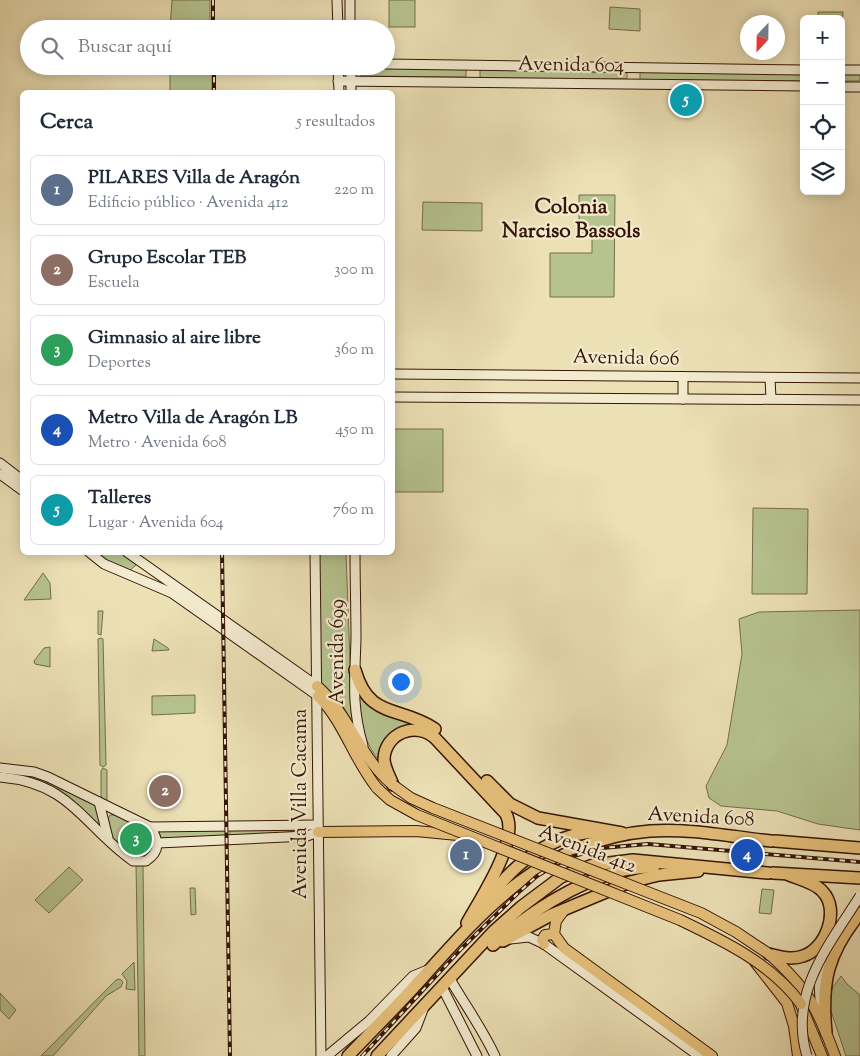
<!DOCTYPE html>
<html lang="es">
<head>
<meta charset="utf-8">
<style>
	:root { --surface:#fff; --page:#f6f6f7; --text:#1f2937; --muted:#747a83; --line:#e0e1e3; --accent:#8f2418 }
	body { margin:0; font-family:"Sorts Mill Goudy",serif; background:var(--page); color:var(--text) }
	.controls { position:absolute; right:15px; top:15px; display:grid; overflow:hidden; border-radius:8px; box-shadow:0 2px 12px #0003 }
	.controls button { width:45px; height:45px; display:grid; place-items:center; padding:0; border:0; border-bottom:1px solid var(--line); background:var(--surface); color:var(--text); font:25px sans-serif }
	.compass { position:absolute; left:740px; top:15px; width:45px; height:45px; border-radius:50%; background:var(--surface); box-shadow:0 2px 12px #0003; rotate:202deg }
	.you { position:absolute; left:400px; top:681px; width:18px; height:18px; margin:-12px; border:4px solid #fff; border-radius:50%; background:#1a73e8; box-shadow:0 0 0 8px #1a73e833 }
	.badge { display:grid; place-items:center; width:32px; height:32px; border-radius:50%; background:var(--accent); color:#fff; font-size:16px; font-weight:700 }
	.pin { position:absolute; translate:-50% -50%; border:2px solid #fff; box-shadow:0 1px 5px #0006 }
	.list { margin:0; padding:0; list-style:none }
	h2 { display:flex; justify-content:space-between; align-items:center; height:65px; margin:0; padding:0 20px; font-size:21px }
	h2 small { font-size:16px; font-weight:400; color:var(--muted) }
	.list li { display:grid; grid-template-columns:32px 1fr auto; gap:15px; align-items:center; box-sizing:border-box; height:70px; margin:0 10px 10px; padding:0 10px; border:1px solid var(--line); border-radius:8px }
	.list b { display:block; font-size:19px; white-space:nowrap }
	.list p { margin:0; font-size:16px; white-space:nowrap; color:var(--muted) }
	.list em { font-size:16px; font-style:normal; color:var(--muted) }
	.icon { flex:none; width:28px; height:28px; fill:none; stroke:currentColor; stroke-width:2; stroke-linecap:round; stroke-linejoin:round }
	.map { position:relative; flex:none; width:860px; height:1056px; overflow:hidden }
	.search { position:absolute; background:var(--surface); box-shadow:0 2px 12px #0003; left:20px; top:20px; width:375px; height:55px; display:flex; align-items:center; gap:12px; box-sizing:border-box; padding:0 18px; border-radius:28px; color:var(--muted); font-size:19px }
	.panel { position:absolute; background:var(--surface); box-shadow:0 2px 12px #0003; left:20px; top:90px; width:375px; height:465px; border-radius:8px }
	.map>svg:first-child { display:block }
	.green { fill:#b6c38f; stroke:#766c4a }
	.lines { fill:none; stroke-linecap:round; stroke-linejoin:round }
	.secondary-casing { stroke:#351505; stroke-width:11 }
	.primary-casing { stroke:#351505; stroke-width:12 }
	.highway-casing { stroke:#351505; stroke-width:14 }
	.secondary { stroke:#f3ebcf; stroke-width:9 }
	.primary { stroke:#e6c07a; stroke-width:10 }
	.highway { stroke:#e6c07a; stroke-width:11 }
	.rail-casing { stroke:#351505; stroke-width:4 }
	.rail { stroke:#f3ebcf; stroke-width:2; stroke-dasharray:5.5; stroke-linecap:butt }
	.secondary-bridge-casing { stroke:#351505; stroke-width:11; stroke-linecap:butt }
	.primary-bridge-casing { stroke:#351505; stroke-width:12; stroke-linecap:butt }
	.secondary-bridge { stroke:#f3ebcf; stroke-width:9 }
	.primary-bridge { stroke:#e6c07a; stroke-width:10 }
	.labels { text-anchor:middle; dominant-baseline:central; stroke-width:4.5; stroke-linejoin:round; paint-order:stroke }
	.street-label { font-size:20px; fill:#351505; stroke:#f3ebcf }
	.neighbourhood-label { font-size:21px; font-weight:bold; fill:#351505; stroke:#f3ebcf }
</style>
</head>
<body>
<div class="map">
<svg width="860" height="1056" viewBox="0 0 860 1056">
	<rect width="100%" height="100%" fill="#ece0b5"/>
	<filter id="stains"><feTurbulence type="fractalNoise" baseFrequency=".004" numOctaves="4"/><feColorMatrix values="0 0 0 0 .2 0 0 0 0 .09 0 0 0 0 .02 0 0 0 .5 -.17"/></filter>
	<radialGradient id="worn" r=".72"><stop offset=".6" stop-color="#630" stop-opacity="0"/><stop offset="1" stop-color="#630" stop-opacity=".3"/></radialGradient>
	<g class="green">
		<path d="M 172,0 L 210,0 L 210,29 L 170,29 Z"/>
		<rect x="389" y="0" width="26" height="27"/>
		<path d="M 610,7 L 640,9 L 640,31 L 609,29 Z"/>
		<path d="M 818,12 L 843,12 L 842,35 L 841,19 L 818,19 Z"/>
		<rect x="170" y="66" width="42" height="26"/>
		<path d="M 361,68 L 466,69 L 466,77 L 361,76 Z"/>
		<path d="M 480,68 L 627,69 L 627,79 L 480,78 Z"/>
		<path d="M 640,71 L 804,72 L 804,81 L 640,80 Z"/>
		<rect x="841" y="73" width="19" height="8"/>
		<path d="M 579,195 L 615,195 L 614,297 L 550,297 L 550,253 L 592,253 L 592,232 L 579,232 Z"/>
		<path d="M 423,202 L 482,203 L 482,231 L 422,230 Z"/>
		<path d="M 392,429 L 443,429 L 443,492 L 393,492 Z"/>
		<path d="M 753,508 L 808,509 L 807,594 L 752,594 Z"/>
		<path d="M 93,553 C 108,553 129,549 136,565 L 129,571 Z"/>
		<path d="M 317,553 L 346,553 L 351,687 L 357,731 L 341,703 L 321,683 Z"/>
		<path d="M 43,573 L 50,583 L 51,599 L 24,600 Z"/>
		<path d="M 860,610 L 860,830 L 818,824 L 777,811 L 721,806 L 709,798 L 706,786 L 727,745 L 742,654 L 739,619 L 759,612 Z"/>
		<path d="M 98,611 L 103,611 L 101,635 L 98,634 Z"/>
		<path d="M 101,638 L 103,639 L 106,765 L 103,767 L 100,765 L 98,639 Z"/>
		<path d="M 154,639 L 168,648 L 169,650 L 152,651 Z"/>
		<path d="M 50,647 L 50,667 L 35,664 L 34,661 L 44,648 Z"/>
		<path d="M 356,688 L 430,730 L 397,730 C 385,740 380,747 381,763 C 362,741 359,716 356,688 Z"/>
		<path d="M 195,695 L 195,713 L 152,715 L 152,696 Z"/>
		<path d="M 103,768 L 107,770 L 107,803 L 101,801 L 101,771 Z"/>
		<path d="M 0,769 L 34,773 L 96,803 L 103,830 L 57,793 L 0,777 Z"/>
		<path d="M 110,815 L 116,815 C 131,822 161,831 151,853 C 137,860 120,852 112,839 C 109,834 109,825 108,819 Z"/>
		<path d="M 156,829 L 225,829 L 226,838 L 161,840 Z"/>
		<path d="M 230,829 L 304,829 L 272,835 L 230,836 Z"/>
		<path d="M 136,863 L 143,864 L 145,1056 L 139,1056 Z"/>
		<path d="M 69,867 L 83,880 L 49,913 L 35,900 Z"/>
		<path d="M 190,888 L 195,888 L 196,914 L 191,915 Z"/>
		<path d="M 762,889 L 774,890 L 771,914 L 759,913 Z"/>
		<path d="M 134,962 L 135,990 L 126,989 L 127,981 L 122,974 Z"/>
		<path d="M 841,976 L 847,984 L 860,995 L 860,1056 L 846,1056 L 828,1002 L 833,987 Z"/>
		<path d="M 120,979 L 123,982 L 121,987 L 106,996 L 53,1056 L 41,1056 L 116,980 Z"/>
		<path d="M 0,993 L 16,1010 L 9,1019 L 0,1010 Z"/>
	</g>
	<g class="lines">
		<g class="secondary-casing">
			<g id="secondary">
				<path d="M 337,0 L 338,29"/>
				<path d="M 350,0 L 350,29"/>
				<path d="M 386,64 L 804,70"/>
				<path d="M 338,66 L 339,92"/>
				<path d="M 351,66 L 351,92"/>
				<path d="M 841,70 L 860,70"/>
				<path d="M 338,81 L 804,86"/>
				<path d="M 841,87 L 860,87"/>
				<path d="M 392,374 L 860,378"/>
				<path d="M 770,378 L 771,399"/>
				<path d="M 392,397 L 860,400"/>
				<path d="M 683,399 L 683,377"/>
				<path d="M 0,463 L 22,480"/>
				<path d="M 0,474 L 22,490"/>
				<path d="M 89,552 L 104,564 L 172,593 L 318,696"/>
				<path d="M 127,552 L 317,686"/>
				<path d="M 315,552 L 321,1056"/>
				<path d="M 355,552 C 355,581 356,610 356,638 C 355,680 351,704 363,746"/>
				<path d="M 0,768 L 34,772 L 48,777 L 150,827 L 317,825"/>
				<path d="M 0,777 C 72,783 83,826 133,861 L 146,861 C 161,851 159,840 150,827"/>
				<path d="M 99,802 L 108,838"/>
				<path d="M 158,843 L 307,836 L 318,832"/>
				<path d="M 510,939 L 529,937 L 544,944 L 699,1056"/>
				<path d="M 450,979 C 465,1005 482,1028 495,1056"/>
				<path d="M 442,987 L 477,1056"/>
				<path d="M 821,1017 L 819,982 L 828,955"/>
				<path d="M 327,1056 L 369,1021 L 413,976 L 430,969"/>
				<path d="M 391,1056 L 416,1028 L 424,1007"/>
			</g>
		</g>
		<g class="primary-casing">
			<g id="primary">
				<path d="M 317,686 C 349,714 360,758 393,785"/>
				<path d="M 318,696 C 344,722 354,760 377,788"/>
				<path d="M 318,832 L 416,831 L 468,836"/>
				<path d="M 564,910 L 556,921 L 554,934 L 564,948 L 712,1056"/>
				<path d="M 544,944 L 542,940 L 545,935 L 554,934"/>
				<path d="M 769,954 C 808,989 817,1007 835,1056"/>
				<path d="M 755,962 L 787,1003 L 794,1026 L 798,1056"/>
				<path d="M 801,1005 L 822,1056"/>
			</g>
		</g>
		<g class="highway-casing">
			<g id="highway">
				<path d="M 355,670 C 369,720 399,705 435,729"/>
				<path d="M 487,781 L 510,804 L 538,818 L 622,833"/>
				<path d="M 393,785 C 390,777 384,767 384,759 C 385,733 416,721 435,738 L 506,814 C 520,841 480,899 467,923"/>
				<path d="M 775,841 L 860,848"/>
				<path d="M 773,873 L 860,878"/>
				<path d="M 487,903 C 510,865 553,832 600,832"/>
				<path d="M 503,941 L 551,915 L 630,882 L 659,875 L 698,871"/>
				<path d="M 493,945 C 528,913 573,884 620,871 C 631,868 643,868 654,866"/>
				<path d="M 769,954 C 780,957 792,960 803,956 C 826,949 840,910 823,892 C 816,883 799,879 789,875"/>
				<path d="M 826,1032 C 821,981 828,953 860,913"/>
				<path d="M 348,1056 C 371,1032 394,1009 416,985 C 483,910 543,840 650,831 C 690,828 732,837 771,841"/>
				<path d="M 377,1056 L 494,931 L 521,907 L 561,877 L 593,865 L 633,860 L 768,873"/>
			</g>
		</g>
		<use href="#secondary" class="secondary"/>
		<use href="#primary" class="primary"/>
		<use href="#highway" class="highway"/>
		<g class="rail-casing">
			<g id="rail">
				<path d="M 213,0 L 213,29"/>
				<path d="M 214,66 L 214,92"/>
				<path d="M 222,552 L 230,1056"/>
				<path d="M 362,1056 L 462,948 L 519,892 L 537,876 L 567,858 L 602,848 L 648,844 L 860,862"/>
			</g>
		</g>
		<use href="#rail" class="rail"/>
		<g class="secondary-bridge-casing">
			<path id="secondary-bridge" d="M 807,1056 C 788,994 829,945 860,896"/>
		</g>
		<g class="primary-bridge-casing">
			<g id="primary-bridge">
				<path d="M 393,785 L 411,798 L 433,808 L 701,913 L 736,932 L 769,954"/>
				<path d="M 377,788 L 390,800 L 417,815 L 680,920 C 724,941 772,964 801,1004"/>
			</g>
		</g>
		<use href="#secondary-bridge" class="secondary-bridge"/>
		<use href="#primary-bridge" class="primary-bridge"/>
	</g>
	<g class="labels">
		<g class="street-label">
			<text transform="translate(571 66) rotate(1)">Avenida 604</text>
			<text transform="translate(626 359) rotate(1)">Avenida 606</text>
			<text transform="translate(338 652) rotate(-90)">Avenida 699</text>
			<text transform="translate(301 804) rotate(-90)">Avenida Villa Cacama</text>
			<text transform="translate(701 818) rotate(3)">Avenida 608</text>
			<text transform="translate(587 850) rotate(21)">Avenida 412</text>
		</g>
		<g class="neighbourhood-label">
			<text x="571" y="208">Colonia<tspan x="571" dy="24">Narciso Bassols</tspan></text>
		</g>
	</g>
	<rect width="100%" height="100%" filter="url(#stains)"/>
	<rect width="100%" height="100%" fill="url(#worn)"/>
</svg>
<div class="controls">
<button>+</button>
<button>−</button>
<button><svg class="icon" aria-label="locate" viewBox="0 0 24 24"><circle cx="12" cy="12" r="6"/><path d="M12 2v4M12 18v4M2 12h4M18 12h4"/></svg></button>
<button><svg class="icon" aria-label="layers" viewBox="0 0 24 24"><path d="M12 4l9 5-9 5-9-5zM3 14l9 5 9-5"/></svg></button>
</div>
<svg class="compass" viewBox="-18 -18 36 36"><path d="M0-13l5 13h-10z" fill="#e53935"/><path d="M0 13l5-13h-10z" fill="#747a83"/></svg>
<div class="you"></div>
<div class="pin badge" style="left:466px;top:855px;background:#5c6f8a">1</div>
<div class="pin badge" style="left:165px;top:791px;background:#8d6e63">2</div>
<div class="pin badge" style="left:136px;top:839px;background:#2e9e5b">3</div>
<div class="pin badge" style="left:747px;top:855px;background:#1a4fb4">4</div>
<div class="pin badge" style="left:686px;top:100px;background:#0f9aa8">5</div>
<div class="search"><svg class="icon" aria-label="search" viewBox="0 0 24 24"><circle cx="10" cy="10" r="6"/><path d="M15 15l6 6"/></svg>Buscar aquí</div>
<section class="panel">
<h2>Cerca<small>5 resultados</small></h2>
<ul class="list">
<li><span class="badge" style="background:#5c6f8a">1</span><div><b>PILARES Villa de Aragón</b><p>Edificio público · Avenida 412</p></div><em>220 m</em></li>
<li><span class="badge" style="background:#8d6e63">2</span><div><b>Grupo Escolar TEB</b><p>Escuela</p></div><em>300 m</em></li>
<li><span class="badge" style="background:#2e9e5b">3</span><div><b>Gimnasio al aire libre</b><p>Deportes</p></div><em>360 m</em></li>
<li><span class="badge" style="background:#1a4fb4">4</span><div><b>Metro Villa de Aragón LB</b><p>Metro · Avenida 608</p></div><em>450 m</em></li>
<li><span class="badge" style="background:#0f9aa8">5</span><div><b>Talleres</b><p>Lugar · Avenida 604</p></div><em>760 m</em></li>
</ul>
</section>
</div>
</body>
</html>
